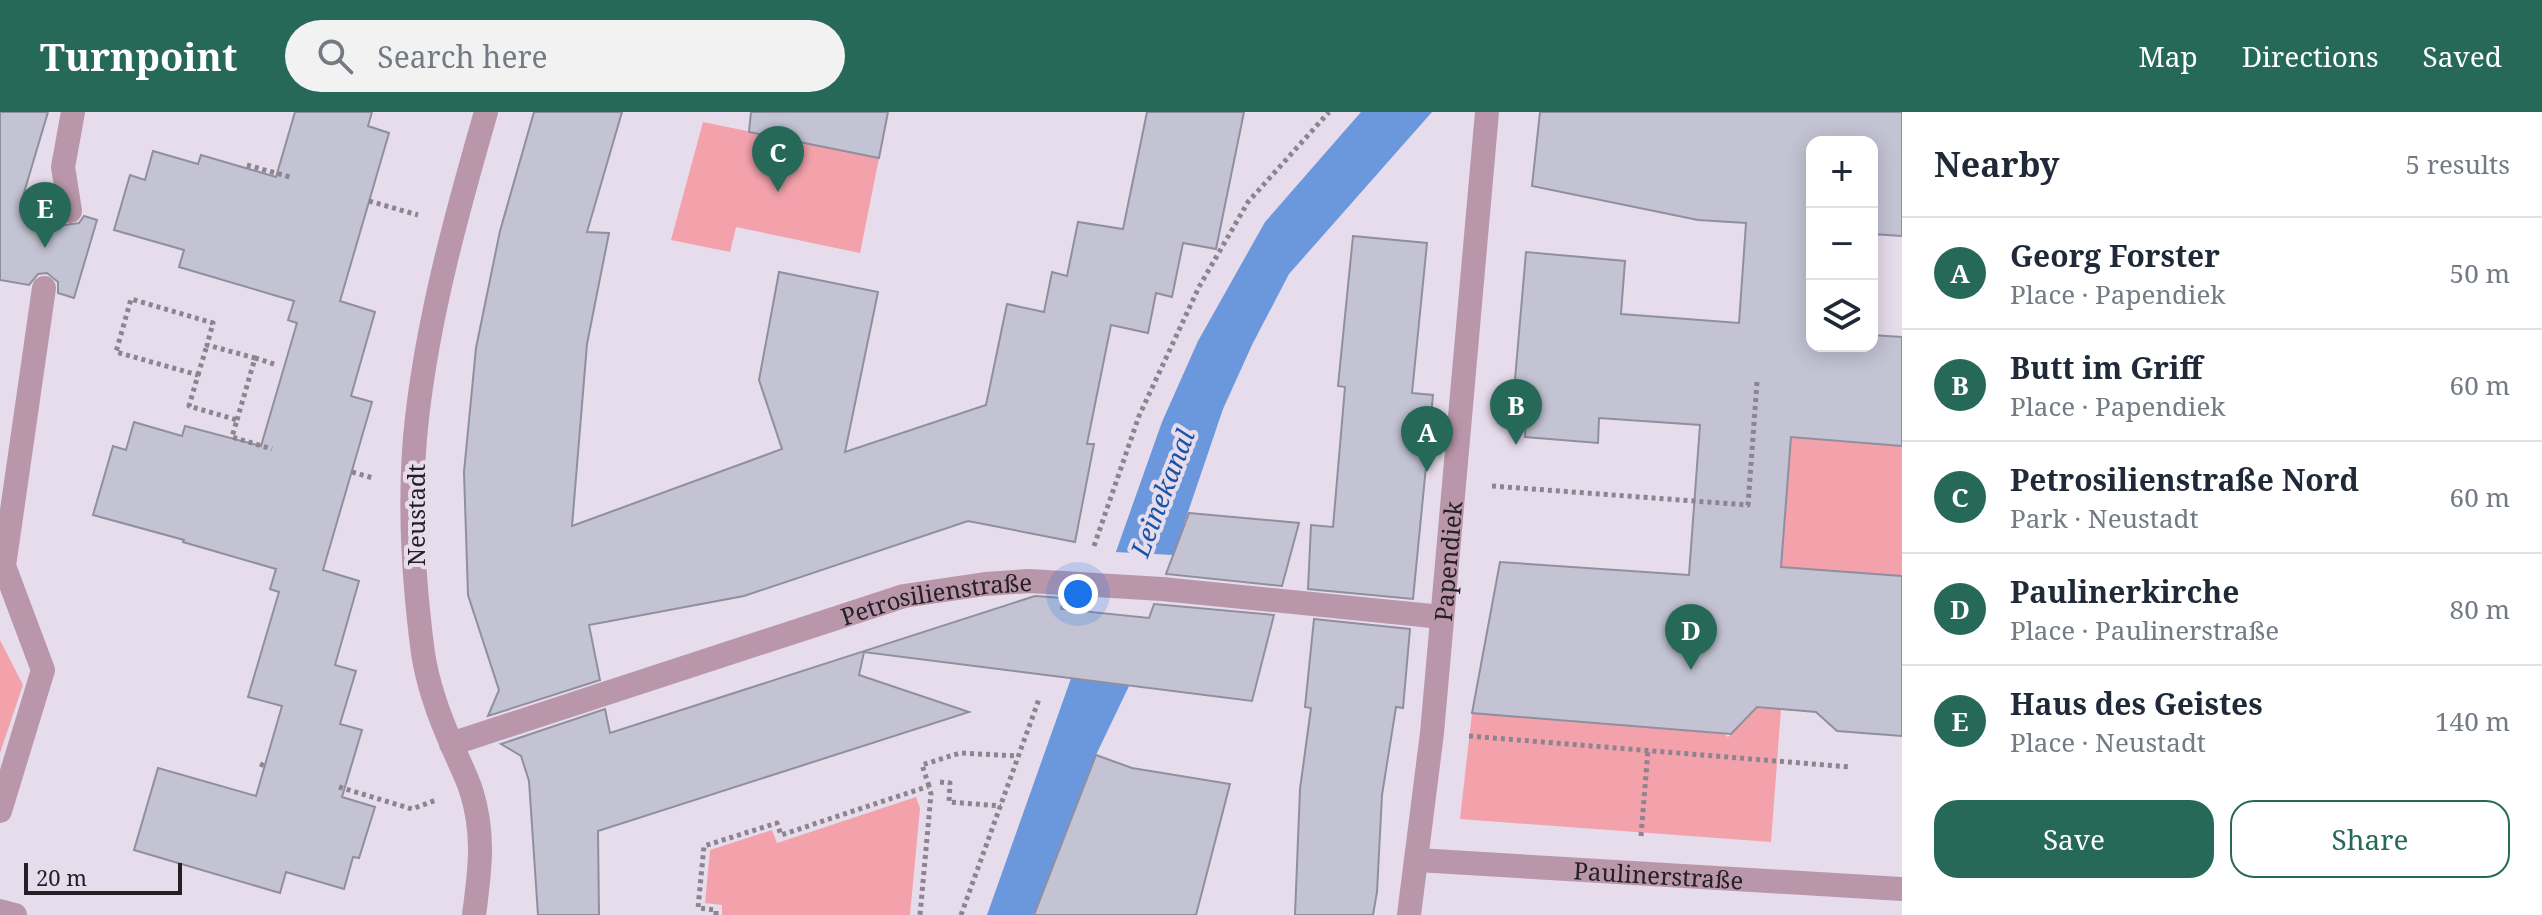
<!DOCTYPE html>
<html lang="en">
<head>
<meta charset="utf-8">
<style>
	:root { --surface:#fff; --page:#f2f2f3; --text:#1f2937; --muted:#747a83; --line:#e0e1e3; --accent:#276959 }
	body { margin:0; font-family:"Noto Serif",serif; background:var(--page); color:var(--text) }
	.controls { position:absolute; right:24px; top:24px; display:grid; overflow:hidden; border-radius:16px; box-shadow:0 4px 20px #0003 }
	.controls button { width:72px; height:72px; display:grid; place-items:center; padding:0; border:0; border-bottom:2px solid var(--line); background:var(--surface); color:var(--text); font:40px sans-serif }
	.scale { position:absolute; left:24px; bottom:20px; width:158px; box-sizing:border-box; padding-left:8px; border:4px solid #242026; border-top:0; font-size:22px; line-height:28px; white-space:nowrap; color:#242026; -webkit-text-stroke:6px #e7dcec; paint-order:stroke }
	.you { position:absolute; left:1078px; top:482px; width:28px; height:28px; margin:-20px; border:6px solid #fff; border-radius:50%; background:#1a73e8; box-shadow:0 0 0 12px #1a73e833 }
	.badge { display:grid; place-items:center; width:52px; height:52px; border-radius:50%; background:var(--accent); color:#fff; font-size:26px; font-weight:700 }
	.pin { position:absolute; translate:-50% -66px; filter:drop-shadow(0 2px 4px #0008) }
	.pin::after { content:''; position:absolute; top:42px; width:28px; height:24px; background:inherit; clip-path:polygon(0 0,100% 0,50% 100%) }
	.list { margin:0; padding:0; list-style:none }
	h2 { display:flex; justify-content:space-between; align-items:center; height:104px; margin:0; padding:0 32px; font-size:34px }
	h2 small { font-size:26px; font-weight:400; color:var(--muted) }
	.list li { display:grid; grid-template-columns:52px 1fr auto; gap:24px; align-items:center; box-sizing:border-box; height:112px; padding:0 32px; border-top:2px solid var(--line) }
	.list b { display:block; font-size:30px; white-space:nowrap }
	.list p { margin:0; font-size:26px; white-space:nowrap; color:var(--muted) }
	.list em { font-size:26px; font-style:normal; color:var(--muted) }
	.actions { display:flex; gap:16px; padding:24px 32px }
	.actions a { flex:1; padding:18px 0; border:2px solid var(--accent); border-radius:24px; text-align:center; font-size:28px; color:var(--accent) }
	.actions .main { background:var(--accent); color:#fff }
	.icon { flex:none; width:44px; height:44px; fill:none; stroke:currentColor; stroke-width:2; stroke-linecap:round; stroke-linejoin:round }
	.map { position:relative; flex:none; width:1902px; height:803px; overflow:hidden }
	header { display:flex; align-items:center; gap:48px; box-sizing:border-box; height:112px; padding:0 40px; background:var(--accent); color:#fff }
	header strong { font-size:38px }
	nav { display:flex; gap:44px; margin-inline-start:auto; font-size:28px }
	.search { width:560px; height:72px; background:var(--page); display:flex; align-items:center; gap:20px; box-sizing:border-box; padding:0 28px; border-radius:44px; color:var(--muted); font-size:30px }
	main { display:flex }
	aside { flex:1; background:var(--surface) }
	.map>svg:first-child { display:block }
	.green { fill:#f3a2ac }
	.water { fill:#6b98dd }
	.pier { fill:#e7dcec }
	.building { fill:#c3c3d4; stroke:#8f8f9f; stroke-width:2 }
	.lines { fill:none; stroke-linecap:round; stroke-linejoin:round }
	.path { stroke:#8c848f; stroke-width:5; stroke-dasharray:4 4; stroke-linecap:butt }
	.lane { stroke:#ba96aa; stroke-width:24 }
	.street { stroke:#ba96aa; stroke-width:24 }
	.labels { text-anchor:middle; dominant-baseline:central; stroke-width:8; stroke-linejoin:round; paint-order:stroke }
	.street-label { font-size:24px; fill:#242026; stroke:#e7dcec }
	.water-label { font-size:26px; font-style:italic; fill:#1c53a5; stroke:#e7dcec }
</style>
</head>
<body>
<header>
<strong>Turnpoint</strong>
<div class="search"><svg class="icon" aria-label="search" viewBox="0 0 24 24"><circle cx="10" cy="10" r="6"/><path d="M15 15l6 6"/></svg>Search here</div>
<nav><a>Map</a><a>Directions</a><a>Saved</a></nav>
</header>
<main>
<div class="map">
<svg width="1902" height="803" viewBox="0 0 1902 803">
	<rect width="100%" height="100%" fill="#e7dcec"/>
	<g class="green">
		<path d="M 703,10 L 879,46 L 860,141 L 736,115 L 730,140 L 671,128 Z"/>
		<path d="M 1791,325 L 1902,334 L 1902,464 L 1781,455 Z"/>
		<path d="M 0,528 L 23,573 L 0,641 Z"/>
		<path d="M 1732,594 L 1781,597 L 1771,730 L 1460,707 L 1472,601 L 1724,622 L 1728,625 L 1734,619 Z"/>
		<path d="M 916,685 L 920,696 L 910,803 L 722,803 L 722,793 L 705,791 L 710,738 L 772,718 L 777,731 Z"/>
	</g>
	<path class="water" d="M 1361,0 L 1432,0 L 1289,162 L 1252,233 L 1223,297 L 1129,574 L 1096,643 L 1034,803 L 987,803 L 1162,310 L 1198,229 L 1265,110 Z"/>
	<path class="pier" d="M 1115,440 L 1173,443 L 1151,510 L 1090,507 Z"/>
	<g class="building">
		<path d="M 0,0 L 48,0 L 23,84 L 54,94 L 58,108 L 65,113 L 79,111 L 84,104 L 97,108 L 74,186 L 58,181 L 58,170 L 47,161 L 38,162 L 29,173 L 0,168 Z"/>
		<path d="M 295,0 L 372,0 L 368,14 L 389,21 L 340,189 L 375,200 L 351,284 L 372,290 L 323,458 L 359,469 L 335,553 L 356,559 L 340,612 L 362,618 L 342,685 L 375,695 L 359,746 L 353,745 L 344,777 L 286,760 L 280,781 L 134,738 L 158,656 L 256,684 L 282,594 L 248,585 L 279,480 L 270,477 L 276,457 L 183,430 L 184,428 L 93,403 L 113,334 L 126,338 L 134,310 L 182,324 L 185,314 L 261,334 L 297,211 L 288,208 L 294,189 L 179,155 L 184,138 L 114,118 L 130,63 L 145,68 L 153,39 L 198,52 L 201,43 L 276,65 Z"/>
		<path d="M 534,0 L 622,0 L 587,120 L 609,121 L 587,232 L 572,414 L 782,337 L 759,268 L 779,160 L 878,180 L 845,340 L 986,293 L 1007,192 L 1044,200 L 1052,160 L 1067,164 L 1078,110 L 1123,117 L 1147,0 L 1244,0 L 1216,137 L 1183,131 L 1172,185 L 1156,181 L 1148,221 L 1111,213 L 1087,332 L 1094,332 L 1075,430 L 968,409 L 744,484 L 589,513 L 600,568 L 488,604 L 499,578 L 468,483 L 464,360 L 476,236 L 500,119 Z"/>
		<path d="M 751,0 L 888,0 L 879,46 L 749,20 Z"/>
		<path d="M 1540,0 L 1902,0 L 1902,124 L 1872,122 L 1872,30 L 1812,30 L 1812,234 L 1872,234 L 1872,223 L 1902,225 L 1902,334 L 1791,325 L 1781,455 L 1902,464 L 1902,624 L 1837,619 L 1816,600 L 1757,595 L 1731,622 L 1472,601 L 1500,450 L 1689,463 L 1700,313 L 1599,306 L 1598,331 L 1525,325 L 1526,303 L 1512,302 L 1526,140 L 1625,149 L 1621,202 L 1739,211 L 1746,111 L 1698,108 L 1532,74 Z"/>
		<path d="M 1353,124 L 1427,131 L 1412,281 L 1433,283 L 1413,487 L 1308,477 L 1311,413 L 1333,415 L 1345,275 L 1338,274 Z"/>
		<path d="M 1189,401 L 1299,411 L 1282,474 L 1166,462 Z"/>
		<path d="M 1035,484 L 1064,486 L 1061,497 L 1149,506 L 1154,492 L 1274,503 L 1252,589 L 864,540 L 859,563 L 969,600 L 598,719 L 599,803 L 538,803 L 529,669 L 521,644 L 501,632 L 605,597 L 610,621 Z"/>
		<path d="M 1314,507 L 1410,517 L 1403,596 L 1396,595 L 1382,683 L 1377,780 L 1373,803 L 1295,803 L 1300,677 L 1311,596 L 1305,595 Z"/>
		<path d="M 1096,643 L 1132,656 L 1230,672 L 1196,803 L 1034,803 Z"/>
	</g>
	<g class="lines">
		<g class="path">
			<path d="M 247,53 L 290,65"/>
			<path d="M 369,89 L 418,103"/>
			<path d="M 255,246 L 274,252"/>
			<path d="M 198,263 L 207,233"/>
			<path d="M 237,308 L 255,246 L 207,233 L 213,211 L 131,187 L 116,240 L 198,263 L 189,294 L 237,308 L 232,325 L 272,337"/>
			<path d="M 352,360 L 373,366"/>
			<path d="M 1492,374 L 1748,393 L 1757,270"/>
			<path d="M 1094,434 L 1139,304 L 1199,175 L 1248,90 L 1329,0"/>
			<path d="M 1469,624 L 1850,655"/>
			<path d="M 260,652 L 265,654"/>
			<path d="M 940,670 L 950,671 L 949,690 L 1001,694"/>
			<path d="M 929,674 L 922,653 L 960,641 L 1018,644"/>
			<path d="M 339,675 L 412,697 L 436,688"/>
			<path d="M 1641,724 L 1648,638"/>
			<path d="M 716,803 L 716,798 L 698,796 L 704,734 L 777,711 L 781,723 L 929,674 L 931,682 L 920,803"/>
			<path d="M 961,803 L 1039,587"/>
		</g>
		<g class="lane">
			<path d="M 70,99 L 63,55 L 73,0"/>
			<path d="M 0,699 L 43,558 L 4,454 L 44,176"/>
			<path d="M 0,799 L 15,803"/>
		</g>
		<g class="street">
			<path id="s1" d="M 451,632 L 904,484 L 985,472 L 1029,469 L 1162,477 L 1442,505"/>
			<path id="s2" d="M 1417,748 L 1902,777"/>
			<path d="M 474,803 C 480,758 485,722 471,678 C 466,663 458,648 452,633 C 439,604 428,574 423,541 C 413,465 408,383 417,306 C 429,201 457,101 486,0"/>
			<path id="s3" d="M 1409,803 L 1432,621 L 1487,0"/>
		</g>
	</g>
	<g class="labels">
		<g class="street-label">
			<text transform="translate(415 403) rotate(-90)">Neustadt</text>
			<text stroke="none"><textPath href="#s3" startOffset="356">Papendiek</textPath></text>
			<text stroke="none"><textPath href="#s1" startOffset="508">Petrosilienstraße</textPath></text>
			<text stroke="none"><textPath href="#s2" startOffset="242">Paulinerstraße</textPath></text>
		</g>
		<g class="water-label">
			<text transform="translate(1162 381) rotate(-69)">Leinekanal</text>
		</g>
	</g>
</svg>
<div class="controls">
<button>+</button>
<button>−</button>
<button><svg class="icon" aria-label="layers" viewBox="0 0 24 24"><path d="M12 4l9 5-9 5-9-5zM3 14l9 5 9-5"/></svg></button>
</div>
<div class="scale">20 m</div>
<div class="you"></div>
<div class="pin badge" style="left:1427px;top:360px">A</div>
<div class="pin badge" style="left:1516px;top:333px">B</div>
<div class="pin badge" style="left:778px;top:80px">C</div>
<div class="pin badge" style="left:1691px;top:558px">D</div>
<div class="pin badge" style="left:45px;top:136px">E</div>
</div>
<aside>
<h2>Nearby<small>5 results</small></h2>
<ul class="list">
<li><span class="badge">A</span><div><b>Georg Forster</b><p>Place · Papendiek</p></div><em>50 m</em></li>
<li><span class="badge">B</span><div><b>Butt im Griff</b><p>Place · Papendiek</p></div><em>60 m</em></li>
<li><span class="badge">C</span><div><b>Petrosilienstraße Nord</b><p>Park · Neustadt</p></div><em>60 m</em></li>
<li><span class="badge">D</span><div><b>Paulinerkirche</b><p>Place · Paulinerstraße</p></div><em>80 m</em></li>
<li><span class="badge">E</span><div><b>Haus des Geistes</b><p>Place · Neustadt</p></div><em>140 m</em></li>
</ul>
<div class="actions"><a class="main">Save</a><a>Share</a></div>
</aside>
</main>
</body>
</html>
